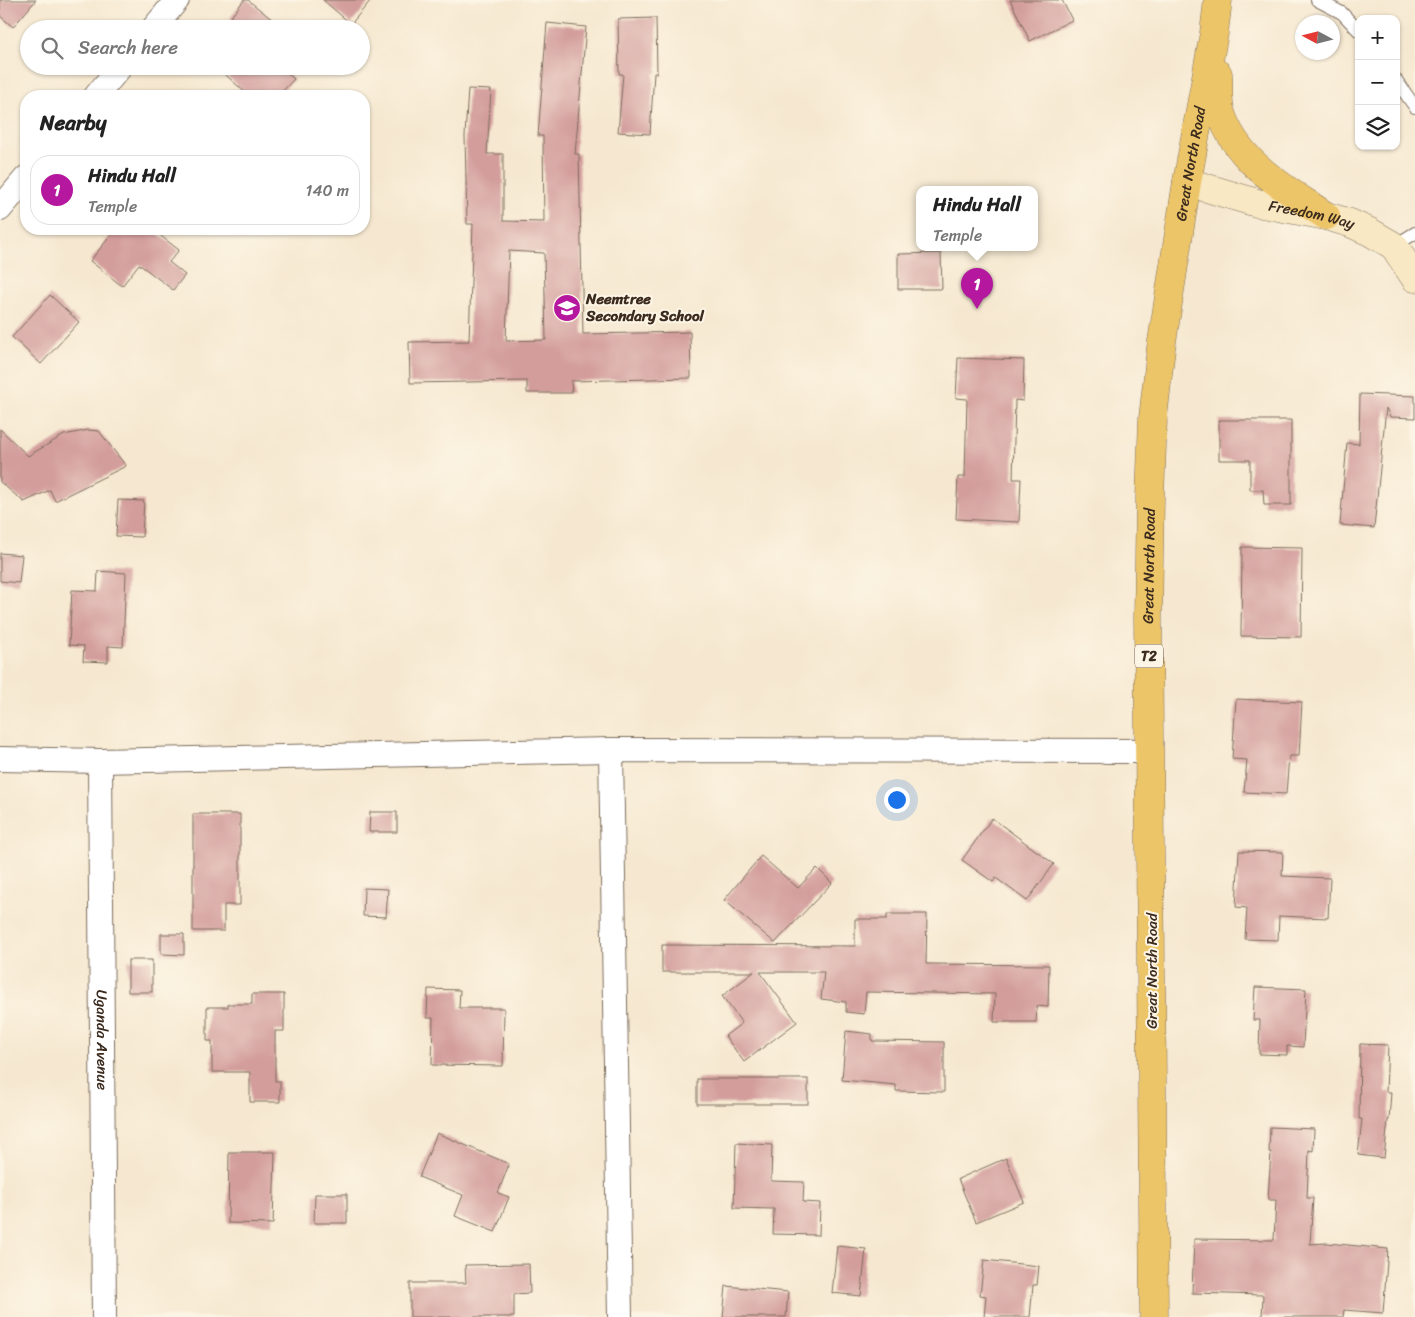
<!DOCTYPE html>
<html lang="en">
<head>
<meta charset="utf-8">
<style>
	:root { --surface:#fff; --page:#f6f6f6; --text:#222; --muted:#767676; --line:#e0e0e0; --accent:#b5179e }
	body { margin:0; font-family:Sriracha,sans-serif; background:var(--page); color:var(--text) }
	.controls { position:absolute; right:15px; top:15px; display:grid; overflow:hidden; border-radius:10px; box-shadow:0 1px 4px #0004 }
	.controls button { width:45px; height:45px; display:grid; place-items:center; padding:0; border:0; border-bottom:1px solid var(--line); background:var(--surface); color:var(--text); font:25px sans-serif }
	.compass { position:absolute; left:1295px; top:15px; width:45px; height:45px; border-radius:50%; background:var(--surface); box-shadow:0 1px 4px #0004; rotate:277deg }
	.you { position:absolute; left:896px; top:799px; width:18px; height:18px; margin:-12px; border:4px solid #fff; border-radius:50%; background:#1a73e8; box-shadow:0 0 0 8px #1a73e833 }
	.badge { display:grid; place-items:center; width:32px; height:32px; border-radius:50%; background:var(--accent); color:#fff; font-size:16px; font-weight:700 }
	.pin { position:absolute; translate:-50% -41px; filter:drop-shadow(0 1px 2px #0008) }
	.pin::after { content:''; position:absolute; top:26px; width:18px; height:15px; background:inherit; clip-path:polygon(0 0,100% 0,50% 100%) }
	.popup { position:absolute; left:916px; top:186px; width:122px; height:65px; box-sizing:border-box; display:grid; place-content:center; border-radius:10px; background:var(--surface); filter:drop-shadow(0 1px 4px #0005); font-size:16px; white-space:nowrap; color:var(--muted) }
	.popup b { font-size:19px; color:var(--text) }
	.popup::after { content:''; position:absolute; left:50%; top:100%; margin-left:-10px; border:10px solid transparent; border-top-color:var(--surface) }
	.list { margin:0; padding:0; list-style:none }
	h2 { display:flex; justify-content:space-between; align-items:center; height:65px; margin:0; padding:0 20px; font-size:21px }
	h2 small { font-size:16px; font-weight:400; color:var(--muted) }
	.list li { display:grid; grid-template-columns:32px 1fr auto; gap:15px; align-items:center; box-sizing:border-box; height:70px; margin:0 10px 10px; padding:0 10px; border:1px solid var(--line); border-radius:20px }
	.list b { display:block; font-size:19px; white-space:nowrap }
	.list p { margin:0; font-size:16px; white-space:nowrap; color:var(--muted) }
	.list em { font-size:16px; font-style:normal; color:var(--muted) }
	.icon { flex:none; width:28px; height:28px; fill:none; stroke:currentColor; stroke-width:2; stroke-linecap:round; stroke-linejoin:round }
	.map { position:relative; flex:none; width:1415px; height:1317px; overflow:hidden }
	.search { position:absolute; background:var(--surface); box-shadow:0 1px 4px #0004; left:20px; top:20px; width:350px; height:55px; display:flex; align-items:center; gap:12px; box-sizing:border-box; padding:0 18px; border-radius:28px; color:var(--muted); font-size:19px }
	.panel { position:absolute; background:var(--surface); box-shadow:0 1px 4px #0004; left:20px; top:90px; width:350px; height:145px; border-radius:20px }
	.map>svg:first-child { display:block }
	.building { fill:#d39d9c; fill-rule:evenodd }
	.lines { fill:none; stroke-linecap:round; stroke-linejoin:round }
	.lane-casing { stroke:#7c6c5c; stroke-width:14 }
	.street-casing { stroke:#7c6c5c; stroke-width:26 }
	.secondary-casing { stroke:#7c6c5c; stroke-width:29 }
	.highway-casing { stroke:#7c6c5c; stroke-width:29 }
	.lane { stroke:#fff; stroke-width:12 }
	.street { stroke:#fff; stroke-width:24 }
	.secondary { stroke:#f8e8c3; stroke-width:28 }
	.highway { stroke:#edc569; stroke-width:28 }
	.labels { text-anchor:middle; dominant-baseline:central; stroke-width:4; stroke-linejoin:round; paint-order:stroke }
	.shield { fill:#fcf5e5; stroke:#75675a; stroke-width:1 }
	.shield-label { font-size:14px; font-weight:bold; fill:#3b2a1e }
	.street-label { font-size:15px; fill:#3b2a1e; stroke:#fcf5e5 }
	.poi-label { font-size:15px; font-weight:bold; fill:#3b2a1e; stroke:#fcf5e5; text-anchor:start }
</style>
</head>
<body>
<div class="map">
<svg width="1415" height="1317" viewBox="0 0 1415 1317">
	<rect width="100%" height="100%" fill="#fcf5e5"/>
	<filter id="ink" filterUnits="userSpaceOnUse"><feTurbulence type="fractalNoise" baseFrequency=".02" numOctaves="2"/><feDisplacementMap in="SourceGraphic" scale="10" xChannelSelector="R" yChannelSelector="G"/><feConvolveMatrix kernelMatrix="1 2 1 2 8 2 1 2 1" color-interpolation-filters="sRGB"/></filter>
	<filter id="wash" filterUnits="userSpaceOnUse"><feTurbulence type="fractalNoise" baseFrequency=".0096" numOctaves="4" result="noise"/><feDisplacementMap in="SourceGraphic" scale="20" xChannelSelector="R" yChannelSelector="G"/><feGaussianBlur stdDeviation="1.12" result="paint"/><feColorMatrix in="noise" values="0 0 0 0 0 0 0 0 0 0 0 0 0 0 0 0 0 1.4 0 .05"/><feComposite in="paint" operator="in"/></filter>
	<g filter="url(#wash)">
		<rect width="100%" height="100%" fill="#f6e8d0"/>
		<g id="blocks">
			<g class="building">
				<path d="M 0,0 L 36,0 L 13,27 L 0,16 Z"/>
				<path d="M 244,0 L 248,0 L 284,29 L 243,29 L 230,18 Z"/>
				<path d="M 323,0 L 371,0 L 351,24 Z"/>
				<path d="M 1010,0 L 1062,0 L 1072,20 L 1030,41 Z"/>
				<path d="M 656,18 L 657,73 L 654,73 L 650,134 L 618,132 L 623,74 L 619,74 L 618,19 Z"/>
				<path d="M 547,23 L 586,27 L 575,154 L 579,154 L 583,334 L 690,332 L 691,378 L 571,381 L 572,393 L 527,393 L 527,381 L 410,383 L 409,342 L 469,341 L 473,224 L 467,224 L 465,136 L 468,89 L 491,90 L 487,154 L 503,154 L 503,221 L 544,222 L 543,136 L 538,136 ZM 509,251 L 544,253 L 546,340 L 506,341 Z"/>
				<path d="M 216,66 L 280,66 L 294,79 L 278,96 L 249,96 Z"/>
				<path d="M 116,229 L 152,229 L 179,250 L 169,262 L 185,275 L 173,290 L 139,264 L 122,286 L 90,261 Z"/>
				<path d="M 941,253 L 942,289 L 898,289 L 898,254 Z"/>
				<path d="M 50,295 L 79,322 L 41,364 L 12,337 Z"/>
				<path d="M 958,358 L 1024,360 L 1023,401 L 1015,400 L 1013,479 L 1021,479 L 1019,522 L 956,519 L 958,477 L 965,477 L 967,399 L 956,398 Z"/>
				<path d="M 1360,394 L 1415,396 L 1415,418 L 1390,417 L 1386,408 L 1374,528 L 1340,525 L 1347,443 L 1359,444 Z"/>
				<path d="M 1219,420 L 1291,420 L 1291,505 L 1264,505 L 1263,490 L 1250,490 L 1250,460 L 1219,460 Z"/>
				<path d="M 0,429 L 28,456 L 64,435 L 88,430 L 99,431 L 126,466 L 55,501 L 50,490 L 24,502 L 0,482 Z"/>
				<path d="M 118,500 L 144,501 L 142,537 L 116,536 Z"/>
				<path d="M 1242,547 L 1302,548 L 1301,637 L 1241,636 Z"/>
				<path d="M 0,553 L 22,555 L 19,583 L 0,581 Z"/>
				<path d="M 98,571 L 126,573 L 123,647 L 108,646 L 108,662 L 83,661 L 84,646 L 69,645 L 72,590 L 97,591 Z"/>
				<path d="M 1236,699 L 1302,702 L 1299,756 L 1289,756 L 1286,794 L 1244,792 L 1247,760 L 1232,759 Z"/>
				<path d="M 370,812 L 397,812 L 397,832 L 369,832 Z"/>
				<path d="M 193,814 L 240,814 L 240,905 L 224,905 L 224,931 L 193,931 Z"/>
				<path d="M 992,818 L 1054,864 L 1027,901 L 996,878 L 993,882 L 962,860 Z"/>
				<path d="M 1239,851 L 1283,852 L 1282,876 L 1330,878 L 1328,918 L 1279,916 L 1278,940 L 1245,939 L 1247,908 L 1236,907 Z"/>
				<path d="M 761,856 L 798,888 L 817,868 L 832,883 L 775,943 L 724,900 Z"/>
				<path d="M 364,888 L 388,889 L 386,917 L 363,916 Z"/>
				<path d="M 887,914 L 927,914 L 926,964 L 1049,965 L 1048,1007 L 1037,1006 L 1036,1022 L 994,1022 L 995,994 L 866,992 L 864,1014 L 846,1012 L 846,1002 L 821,999 L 824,972 L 760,972 L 797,1022 L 744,1062 L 725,1036 L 742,1023 L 722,996 L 754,972 L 662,972 L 662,945 L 855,946 L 855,919 L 887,919 Z"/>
				<path d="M 161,934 L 184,934 L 184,955 L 161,954 Z"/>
				<rect x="128" y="960" width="24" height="32"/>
				<path d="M 1255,987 L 1306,989 L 1303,1047 L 1287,1046 L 1287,1055 L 1259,1054 L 1260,1020 L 1253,1020 Z"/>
				<path d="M 428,989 L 460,990 L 459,1008 L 504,1008 L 503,1066 L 432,1065 L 433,1018 L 427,1018 Z"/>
				<path d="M 252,994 L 284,994 L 284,1031 L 275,1031 L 275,1081 L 280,1081 L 280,1102 L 250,1102 L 250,1072 L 212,1072 L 212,1041 L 207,1041 L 207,1007 L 228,1007 L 228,1004 L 252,1004 Z"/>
				<path d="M 846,1031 L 872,1034 L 872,1041 L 944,1042 L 944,1092 L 896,1091 L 896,1085 L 842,1080 Z"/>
				<path d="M 1360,1044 L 1388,1045 L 1386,1092 L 1391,1092 L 1389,1120 L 1388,1120 L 1384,1158 L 1358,1155 L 1362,1119 L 1359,1119 Z"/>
				<rect x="697" y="1079" width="111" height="25"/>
				<path d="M 1270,1127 L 1314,1129 L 1313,1151 L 1309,1150 L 1307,1198 L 1313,1198 L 1310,1244 L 1328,1243 L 1388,1249 L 1383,1313 L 1344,1310 L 1343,1317 L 1262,1317 L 1263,1295 L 1192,1293 L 1194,1239 L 1274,1240 L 1276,1200 L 1268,1200 L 1271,1152 L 1269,1152 Z"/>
				<path d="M 437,1133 L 509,1164 L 498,1193 L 509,1197 L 495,1232 L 455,1216 L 463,1195 L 419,1177 Z"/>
				<path d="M 736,1143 L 772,1145 L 771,1181 L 804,1182 L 803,1202 L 820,1203 L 819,1235 L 773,1234 L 774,1209 L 734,1208 Z"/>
				<path d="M 229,1152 L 275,1152 L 273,1224 L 228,1223 Z"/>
				<path d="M 1006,1158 L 1024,1202 L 976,1222 L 958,1179 Z"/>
				<path d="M 315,1194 L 347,1194 L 347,1223 L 314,1223 Z"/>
				<path d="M 837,1246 L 866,1249 L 861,1296 L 832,1293 Z"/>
				<path d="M 984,1260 L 1039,1266 L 1037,1285 L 1033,1285 L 1030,1317 L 984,1317 L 986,1296 L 980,1295 Z"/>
				<path d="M 529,1264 L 530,1293 L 514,1294 L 514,1317 L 410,1317 L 410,1283 L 466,1283 L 465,1265 Z"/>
				<path d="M 726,1286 L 788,1292 L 786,1317 L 723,1317 Z"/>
			</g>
		</g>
	</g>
	<g filter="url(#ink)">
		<use href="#blocks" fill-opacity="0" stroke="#7c6c5c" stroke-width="1"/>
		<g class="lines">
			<g class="lane-casing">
				<g id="lane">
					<path d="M 1317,0 L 1342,13 L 1359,31"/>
					<path d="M 1396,80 L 1415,107"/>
					<path d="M 1394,246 L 1415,233"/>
				</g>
			</g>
			<g class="street-casing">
				<g id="street">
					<path d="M 153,29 L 177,0"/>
					<path d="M 96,96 L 121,66"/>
					<path d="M 0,209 L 26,178"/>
					<path d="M 611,750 L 620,1317"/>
					<path d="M 0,759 L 100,761 L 611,750 L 1150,751"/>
					<path id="s1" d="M 100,761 L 104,1317"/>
				</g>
			</g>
			<g class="secondary-casing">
				<g id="secondary">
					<path id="s2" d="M 1187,182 L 1257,203 L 1326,216 L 1350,223 L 1370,232 L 1394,246 L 1415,278"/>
				</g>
			</g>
			<g class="highway-casing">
				<g id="highway">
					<path d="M 1218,74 C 1219,86 1217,101 1221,113 C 1237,163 1285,188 1326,216"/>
					<path id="s3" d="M 1154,1317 L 1148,618 L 1150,497 L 1153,418 L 1161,348 L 1187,182 L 1214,33 L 1218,0"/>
				</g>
			</g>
			<use href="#lane" class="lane"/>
			<use href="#street" class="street"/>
			<use href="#secondary" class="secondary"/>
			<use href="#highway" class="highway"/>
		</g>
	</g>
	<defs>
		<g id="school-disc" transform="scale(1.4375)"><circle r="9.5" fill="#b5179e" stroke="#fcf5e5"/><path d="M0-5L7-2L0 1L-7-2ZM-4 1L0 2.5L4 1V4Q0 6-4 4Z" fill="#fff"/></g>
	</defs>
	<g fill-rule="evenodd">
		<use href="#school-disc" x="567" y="308"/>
	</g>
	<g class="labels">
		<rect class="shield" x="1135" y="644.5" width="28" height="23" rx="4"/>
		<g class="shield-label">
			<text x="1149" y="656">T2</text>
		</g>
		<g class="street-label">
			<text stroke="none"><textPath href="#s3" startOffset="1156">Great North Road</textPath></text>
			<text stroke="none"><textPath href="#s2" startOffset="129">Freedom Way</textPath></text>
			<text stroke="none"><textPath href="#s3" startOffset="751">Great North Road</textPath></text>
			<text transform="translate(1152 971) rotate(-90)">Great North Road</text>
			<text stroke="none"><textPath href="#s1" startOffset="279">Uganda Avenue</textPath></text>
		</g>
		<g class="poi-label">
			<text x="586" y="299">Neemtree<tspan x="586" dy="17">Secondary School</tspan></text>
		</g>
	</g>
</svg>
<div class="controls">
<button>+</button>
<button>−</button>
<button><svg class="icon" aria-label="layers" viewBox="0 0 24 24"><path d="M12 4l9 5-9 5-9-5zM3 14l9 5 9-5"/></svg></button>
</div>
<svg class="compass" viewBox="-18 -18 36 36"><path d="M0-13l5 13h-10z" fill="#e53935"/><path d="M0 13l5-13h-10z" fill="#767676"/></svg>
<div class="you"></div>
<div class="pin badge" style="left:977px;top:309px">1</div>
<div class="popup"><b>Hindu Hall</b>Temple</div>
<div class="search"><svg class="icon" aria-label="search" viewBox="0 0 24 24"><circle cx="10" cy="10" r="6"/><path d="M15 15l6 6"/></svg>Search here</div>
<section class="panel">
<h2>Nearby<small></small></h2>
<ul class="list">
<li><span class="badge">1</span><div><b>Hindu Hall</b><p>Temple</p></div><em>140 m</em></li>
</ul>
</section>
</div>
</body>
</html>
